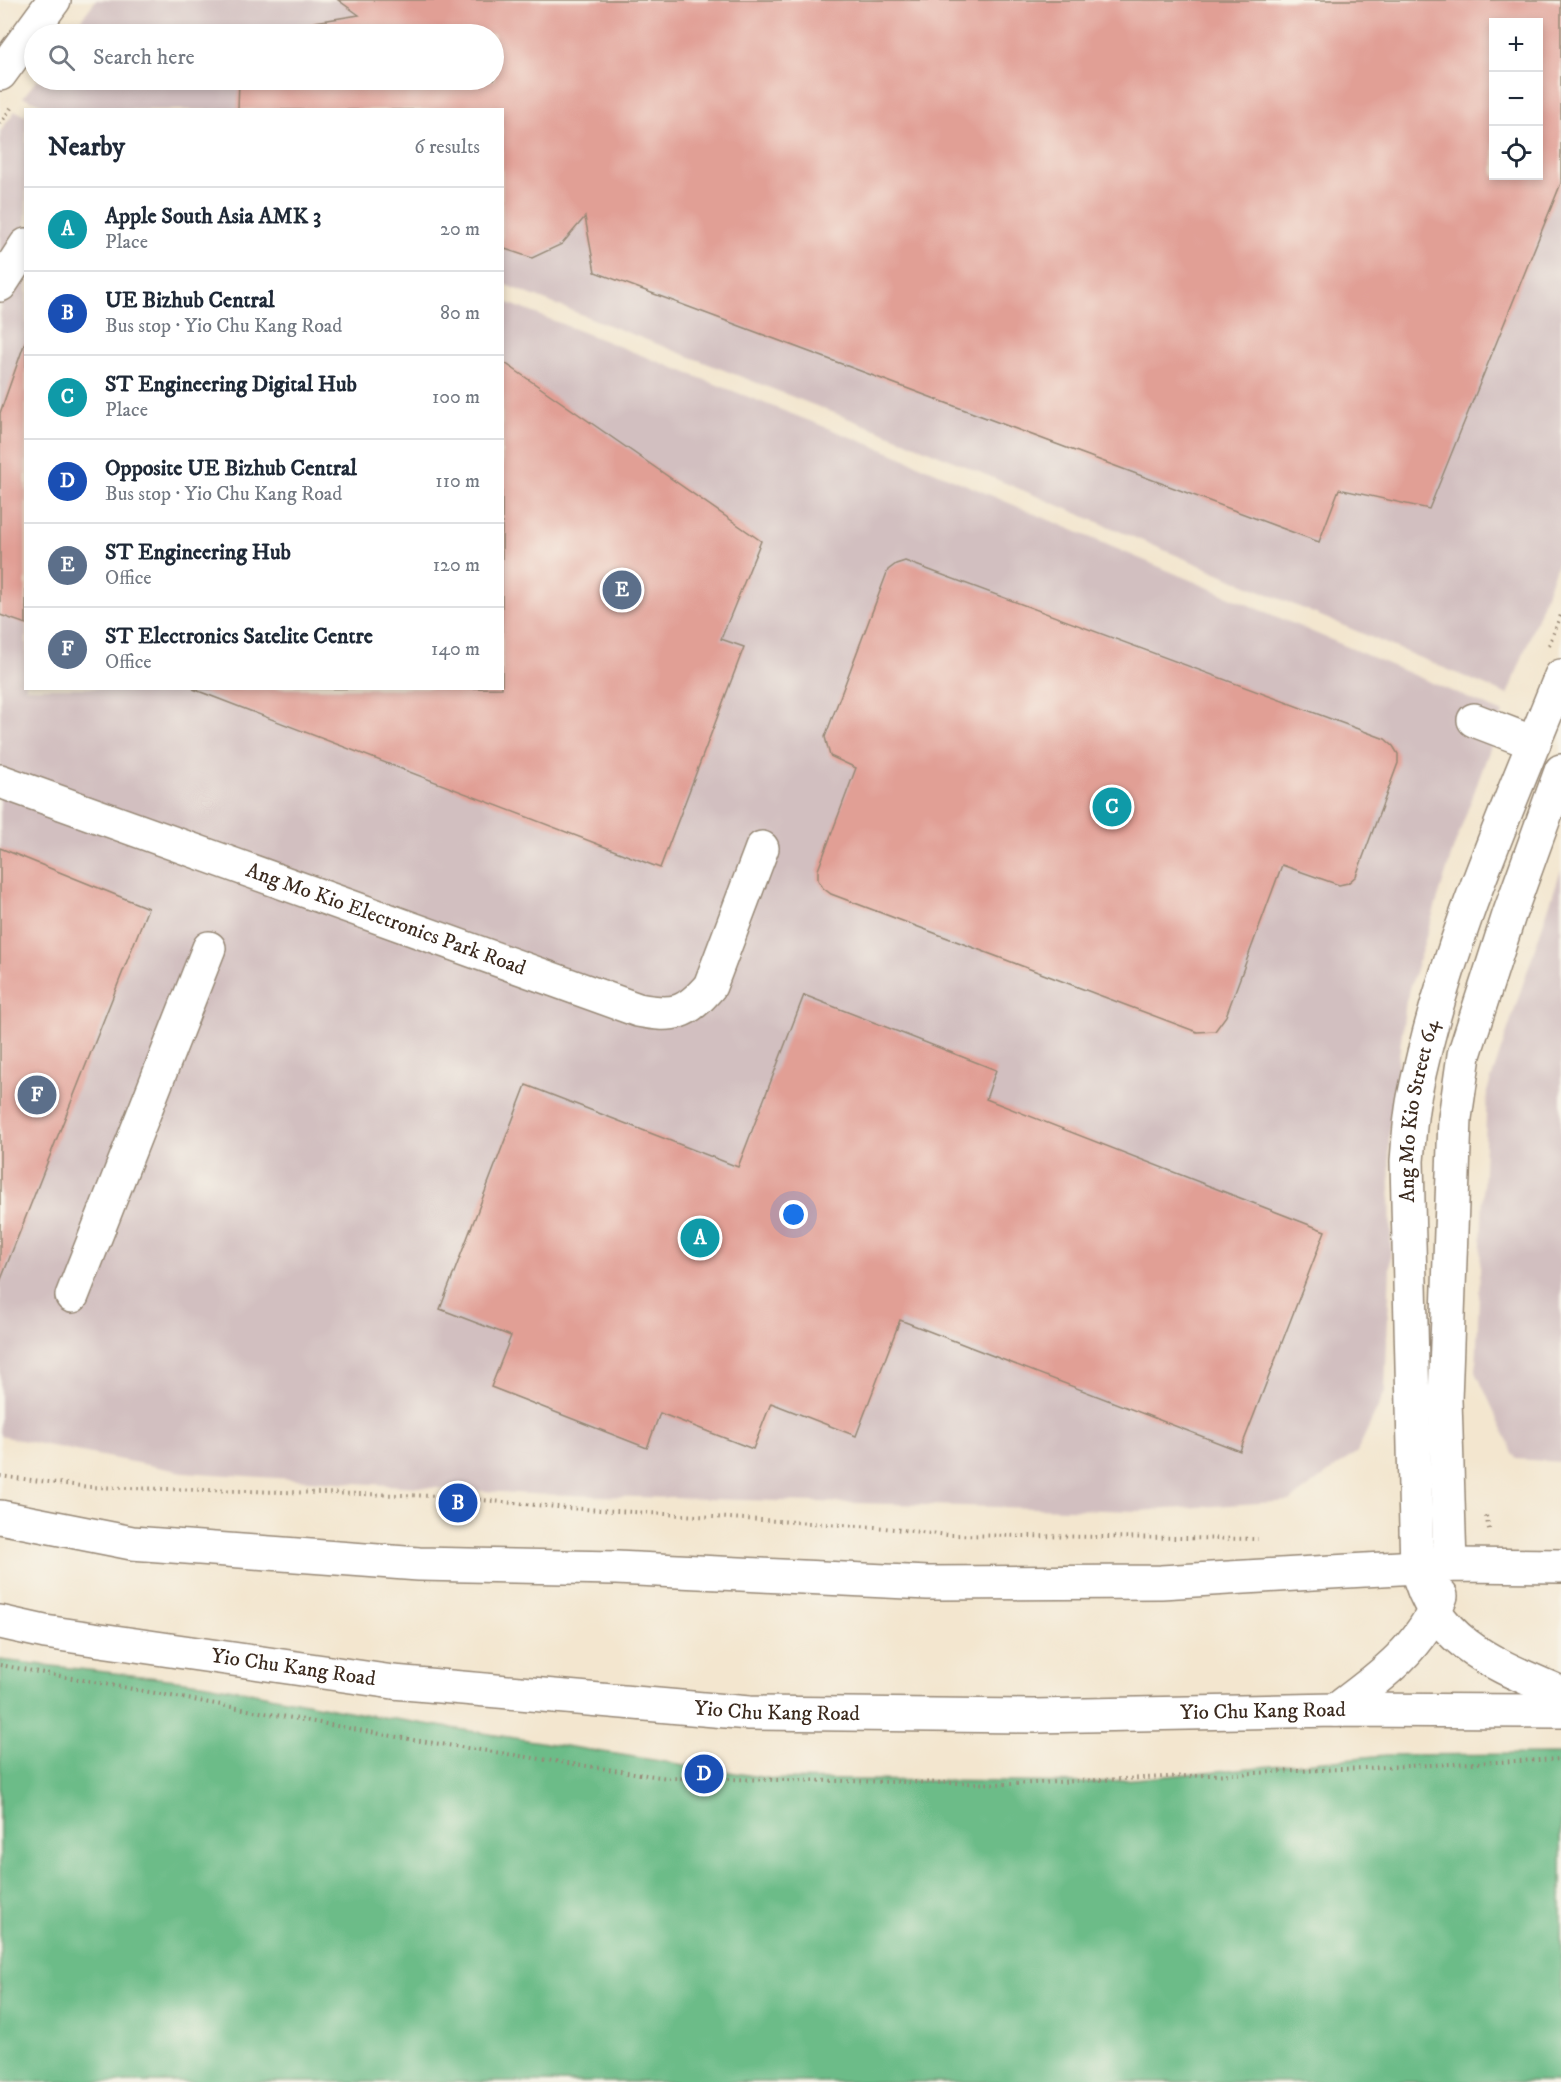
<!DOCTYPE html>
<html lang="en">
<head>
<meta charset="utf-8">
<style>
	:root { --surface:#fff; --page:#f2f2f3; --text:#1f2937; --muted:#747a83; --line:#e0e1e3; --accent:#c8321e }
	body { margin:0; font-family:"IM FELL DW Pica",serif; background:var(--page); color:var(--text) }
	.controls { position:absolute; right:18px; top:18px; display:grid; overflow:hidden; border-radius:0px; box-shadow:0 3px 9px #0003 }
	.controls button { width:54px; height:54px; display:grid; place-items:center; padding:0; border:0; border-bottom:2px solid var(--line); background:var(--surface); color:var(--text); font:30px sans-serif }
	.you { position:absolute; left:794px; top:1215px; width:21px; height:21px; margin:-15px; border:4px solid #fff; border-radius:50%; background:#1a73e8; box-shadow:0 0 0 9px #1a73e833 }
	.badge { display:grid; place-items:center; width:39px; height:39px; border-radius:50%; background:var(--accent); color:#fff; font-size:20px; font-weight:700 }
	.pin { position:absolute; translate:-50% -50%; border:3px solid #fff; box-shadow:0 2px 6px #0006 }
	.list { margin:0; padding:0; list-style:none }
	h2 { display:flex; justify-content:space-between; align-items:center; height:78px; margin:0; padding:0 24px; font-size:26px }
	h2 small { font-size:20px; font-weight:400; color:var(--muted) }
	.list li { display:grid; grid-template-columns:39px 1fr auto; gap:18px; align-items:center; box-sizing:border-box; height:84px; padding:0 24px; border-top:2px solid var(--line) }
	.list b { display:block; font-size:22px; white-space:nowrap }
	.list p { margin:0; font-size:20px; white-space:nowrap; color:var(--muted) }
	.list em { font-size:20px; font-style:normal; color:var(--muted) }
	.icon { flex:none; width:33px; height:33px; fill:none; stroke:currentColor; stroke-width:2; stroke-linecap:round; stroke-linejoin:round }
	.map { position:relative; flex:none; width:1561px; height:2082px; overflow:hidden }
	.search { position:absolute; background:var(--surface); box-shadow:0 3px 9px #0003; left:24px; top:24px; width:480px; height:66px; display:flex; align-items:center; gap:15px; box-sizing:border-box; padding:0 21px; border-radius:33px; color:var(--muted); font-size:22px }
	.panel { position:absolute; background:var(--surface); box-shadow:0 3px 9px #0003; left:24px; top:108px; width:480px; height:582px; border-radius:0px }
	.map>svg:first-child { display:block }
	.industrial { fill:#d2bfc0; fill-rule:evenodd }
	.forest { fill:#6cbc88; stroke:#547353; stroke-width:1.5 }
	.building { fill:#e19f95; fill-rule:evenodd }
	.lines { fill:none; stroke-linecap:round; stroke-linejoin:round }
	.minor-casing { stroke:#978876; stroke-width:36 }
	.major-casing { stroke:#978876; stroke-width:36 }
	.path { stroke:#978876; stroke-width:4; stroke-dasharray:1.5 4.5; stroke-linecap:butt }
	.minor { stroke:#fff; stroke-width:33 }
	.major { stroke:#fff; stroke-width:33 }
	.labels { text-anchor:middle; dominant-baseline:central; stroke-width:4.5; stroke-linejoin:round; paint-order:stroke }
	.street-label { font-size:21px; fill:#3b2a1e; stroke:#f7f3e8 }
</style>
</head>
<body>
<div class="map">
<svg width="1561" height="2082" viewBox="0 0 1561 2082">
	<rect width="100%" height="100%" fill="#f7f3e8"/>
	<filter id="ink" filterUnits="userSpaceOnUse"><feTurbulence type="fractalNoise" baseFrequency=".0167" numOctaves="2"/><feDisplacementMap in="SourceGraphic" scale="12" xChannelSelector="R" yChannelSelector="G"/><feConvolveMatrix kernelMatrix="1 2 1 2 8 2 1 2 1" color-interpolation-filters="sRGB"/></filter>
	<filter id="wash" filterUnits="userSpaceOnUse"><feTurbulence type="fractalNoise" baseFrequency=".008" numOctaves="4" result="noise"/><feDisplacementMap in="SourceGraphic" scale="24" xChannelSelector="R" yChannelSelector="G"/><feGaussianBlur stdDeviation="1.35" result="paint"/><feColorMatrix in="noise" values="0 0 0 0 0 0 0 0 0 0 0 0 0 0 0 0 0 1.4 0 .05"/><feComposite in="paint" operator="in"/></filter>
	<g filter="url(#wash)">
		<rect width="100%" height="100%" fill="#f3e6cf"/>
		<g class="industrial">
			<path d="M 96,0 L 1561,0 L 1561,554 L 1508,695 L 901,439 L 503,284 L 502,110 L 56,110 L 23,97 L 37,80 L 494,80 L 494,34 L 70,34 ZM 1494,22 L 1538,22 L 1538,176 L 1494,176 Z"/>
			<path d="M 15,111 L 26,115 L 26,688 L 502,688 L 503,301 L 889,452 L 1503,713 L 1453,850 L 1406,1001 L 1389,1135 L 1391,1243 L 1385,1392 L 1357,1452 L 1290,1501 L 1138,1511 L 530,1494 L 183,1472 L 0,1436 L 0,132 Z"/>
			<path d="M 1561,870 L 1561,1462 L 1516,1459 L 1476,1372 L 1487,1092 Z"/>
		</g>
		<path class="forest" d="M 0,1660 L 202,1683 L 369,1715 L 773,1779 L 1092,1783 L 1386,1755 L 1561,1754 L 1561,2082 L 0,2082 Z"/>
		<g id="blocks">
			<g class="building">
				<path d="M 338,0 L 1561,0 L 1561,183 L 1429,509 L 1339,489 L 1319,542 L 595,272 L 585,217 L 562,244 L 532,258 L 502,248 L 502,110 L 238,110 L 239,80 L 494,80 L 494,34 L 286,34 L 315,22 L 359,15 ZM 1494,22 L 1538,22 L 1538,176 L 1494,176 Z"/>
				<path d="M 25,342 L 26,342 L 26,624 L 0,615 L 0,413 Z"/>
				<path d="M 502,361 L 761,541 L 721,639 L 744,647 L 660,868 L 193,689 L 502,688 Z"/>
				<path d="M 905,561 L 1385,739 L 1393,746 L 1398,754 L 1398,763 L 1356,876 L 1348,883 L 1339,885 L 1282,865 L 1226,1016 L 1215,1031 L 1197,1032 L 831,894 L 823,888 L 818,880 L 818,870 L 856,768 L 830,756 L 825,737 L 888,570 L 896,564 Z"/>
				<path d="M 0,848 L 148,908 L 0,1282 Z"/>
				<path d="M 804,995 L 996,1070 L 986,1099 L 1325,1231 L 1240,1451 L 900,1320 L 856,1436 L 771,1403 L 753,1449 L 660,1413 L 647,1448 L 491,1387 L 511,1336 L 440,1309 L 526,1085 L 738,1167 Z"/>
			</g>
		</g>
	</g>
	<g filter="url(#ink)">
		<use href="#blocks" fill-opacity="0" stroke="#978876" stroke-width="1.5"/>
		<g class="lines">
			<g class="minor-casing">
				<g id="minor">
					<path d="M 0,74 L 54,0"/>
					<path d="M 0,285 L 26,245"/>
					<path d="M 1474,720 L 1534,743"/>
					<path id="s1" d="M 0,781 L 638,1010 C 674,1017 686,1014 710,986 L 762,848"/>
					<path d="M 72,1296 L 209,948"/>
					<path d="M 1450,1565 L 1445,1400 L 1455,1118 L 1464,1055 L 1509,915 L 1561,771"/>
					<path id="s2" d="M 1417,1569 L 1407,1161 C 1409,1138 1410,1115 1415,1093 C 1445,948 1506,813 1561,676"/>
				</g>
			</g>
			<g class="major-casing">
				<g id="major">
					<path d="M 0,1517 L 132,1543 L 419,1564 L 616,1568 L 928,1583 L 1161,1582 L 1450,1565 L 1561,1566"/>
					<path d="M 1417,1569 C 1435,1644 1497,1665 1561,1693"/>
					<path id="s3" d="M 0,1622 L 45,1632 L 393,1682 L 749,1713 L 1034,1716 L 1336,1710 L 1561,1711"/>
					<path d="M 1336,1710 C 1379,1678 1421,1648 1441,1596"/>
				</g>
			</g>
			<g class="path">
				<path d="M 0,124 L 11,108"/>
				<path d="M 1549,645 L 1561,615"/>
				<path d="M 0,1476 L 89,1487 L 439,1496 L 568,1508 L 875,1527 L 948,1535 L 1258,1539"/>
				<path d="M 1486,1516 L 1490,1533"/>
				<path d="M 0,1665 L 414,1740 L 667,1778 L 1013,1784 L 1561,1759"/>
			</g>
			<use href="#minor" class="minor"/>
			<use href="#major" class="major"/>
		</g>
	</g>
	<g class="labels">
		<g class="street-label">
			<text stroke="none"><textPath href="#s1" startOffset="410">Ang Mo Kio Electronics Park Road</textPath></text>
			<text stroke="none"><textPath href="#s2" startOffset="459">Ang Mo Kio Street 64</textPath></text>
			<text stroke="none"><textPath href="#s3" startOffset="297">Yio Chu Kang Road</textPath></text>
			<text stroke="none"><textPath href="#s3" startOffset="783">Yio Chu Kang Road</textPath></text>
			<text stroke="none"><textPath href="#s3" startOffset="1269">Yio Chu Kang Road</textPath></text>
		</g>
	</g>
</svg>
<div class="controls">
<button>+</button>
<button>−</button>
<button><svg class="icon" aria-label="locate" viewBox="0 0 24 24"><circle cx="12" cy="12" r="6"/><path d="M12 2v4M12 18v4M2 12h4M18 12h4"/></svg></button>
</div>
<div class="you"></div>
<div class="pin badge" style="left:700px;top:1238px;background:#0f9aa8">A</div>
<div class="pin badge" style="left:458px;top:1503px;background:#1a4fb4">B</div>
<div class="pin badge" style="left:1112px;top:807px;background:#0f9aa8">C</div>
<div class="pin badge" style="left:704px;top:1774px;background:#1a4fb4">D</div>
<div class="pin badge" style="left:622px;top:590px;background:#5c6f8a">E</div>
<div class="pin badge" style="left:37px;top:1095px;background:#5c6f8a">F</div>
<div class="search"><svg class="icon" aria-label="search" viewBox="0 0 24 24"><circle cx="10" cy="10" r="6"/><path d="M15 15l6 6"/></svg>Search here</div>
<section class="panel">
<h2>Nearby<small>6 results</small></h2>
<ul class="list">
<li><span class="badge" style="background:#0f9aa8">A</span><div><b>Apple South Asia AMK 3</b><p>Place</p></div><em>20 m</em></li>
<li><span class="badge" style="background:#1a4fb4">B</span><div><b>UE Bizhub Central</b><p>Bus stop · Yio Chu Kang Road</p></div><em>80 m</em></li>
<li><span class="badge" style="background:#0f9aa8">C</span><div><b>ST Engineering Digital Hub</b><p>Place</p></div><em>100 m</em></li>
<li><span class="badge" style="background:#1a4fb4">D</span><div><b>Opposite UE Bizhub Central</b><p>Bus stop · Yio Chu Kang Road</p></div><em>110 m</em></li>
<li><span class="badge" style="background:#5c6f8a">E</span><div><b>ST Engineering Hub</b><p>Office</p></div><em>120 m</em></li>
<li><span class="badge" style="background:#5c6f8a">F</span><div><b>ST Electronics Satelite Centre</b><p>Office</p></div><em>140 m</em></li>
</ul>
</section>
</div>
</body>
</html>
